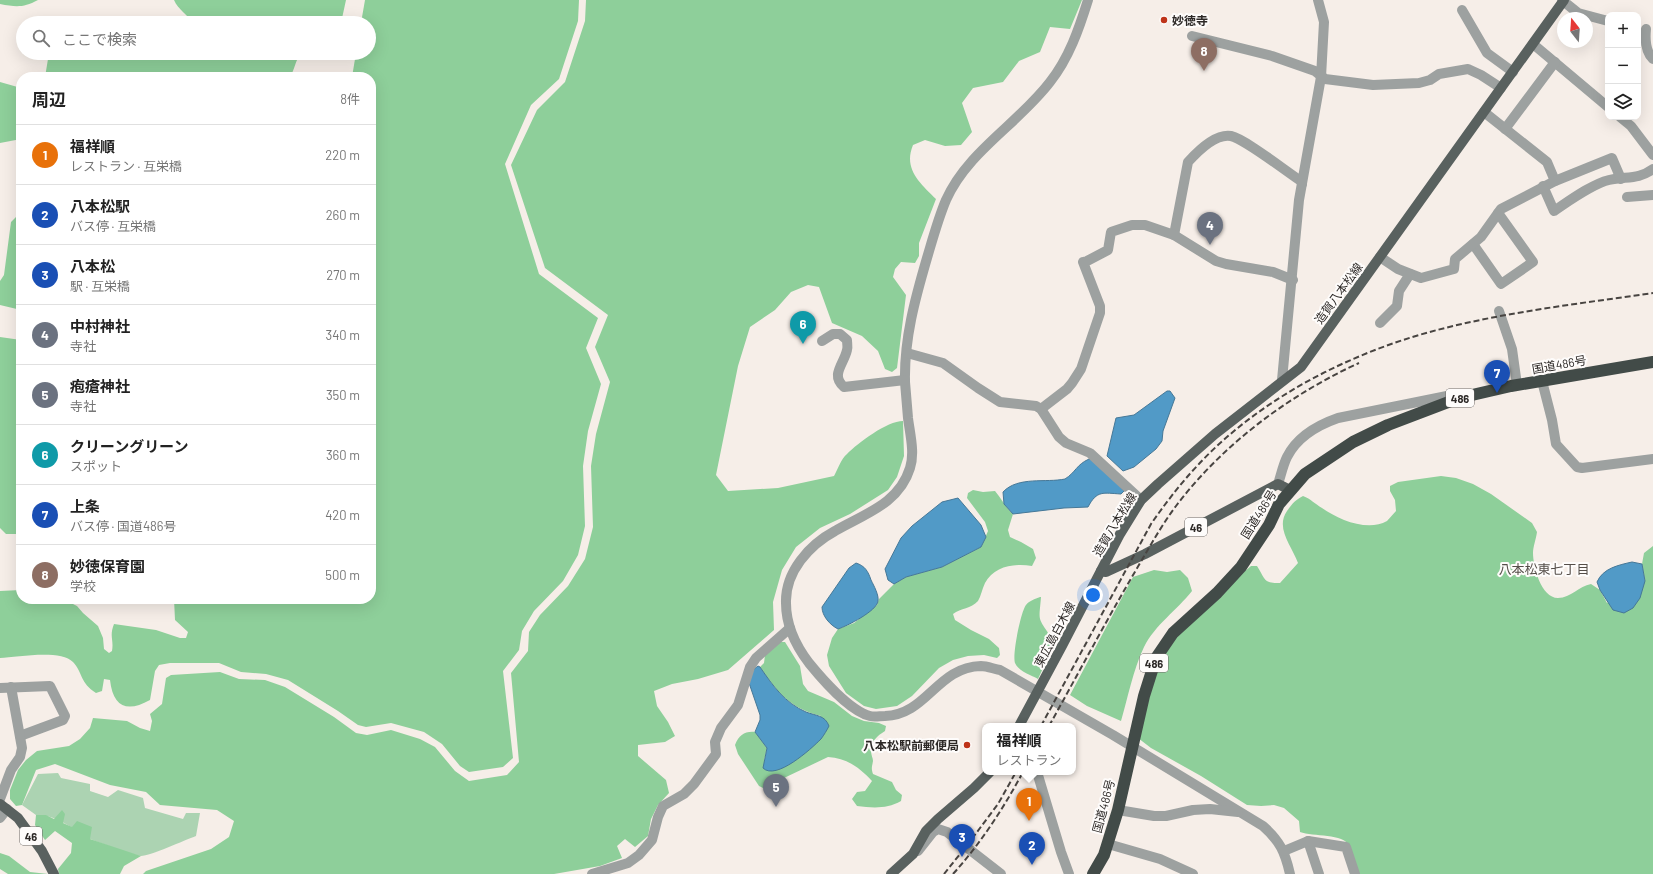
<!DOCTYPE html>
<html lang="ja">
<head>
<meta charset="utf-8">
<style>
	:root { --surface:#fff; --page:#f2f2f2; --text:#222; --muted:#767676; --line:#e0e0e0; --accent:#2563eb }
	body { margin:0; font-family:Barlow,"Noto Sans JP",sans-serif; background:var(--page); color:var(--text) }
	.controls { position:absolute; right:12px; top:12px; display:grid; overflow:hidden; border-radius:8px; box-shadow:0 4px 16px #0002 }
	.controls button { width:36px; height:36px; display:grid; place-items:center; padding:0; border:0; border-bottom:1px solid var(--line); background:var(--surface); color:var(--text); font:20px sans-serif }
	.compass { position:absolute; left:1557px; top:12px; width:36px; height:36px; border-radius:50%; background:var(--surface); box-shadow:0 4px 16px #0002; rotate:343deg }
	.you { position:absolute; left:1093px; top:595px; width:14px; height:14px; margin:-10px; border:3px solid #fff; border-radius:50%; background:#1a73e8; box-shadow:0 0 0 6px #1a73e833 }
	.badge { display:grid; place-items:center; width:26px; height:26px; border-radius:50%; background:var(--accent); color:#fff; font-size:13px; font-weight:700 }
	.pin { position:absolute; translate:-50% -33px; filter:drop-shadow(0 1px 2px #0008) }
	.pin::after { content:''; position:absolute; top:21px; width:14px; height:12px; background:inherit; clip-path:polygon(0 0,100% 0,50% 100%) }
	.popup { position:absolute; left:982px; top:723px; width:94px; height:52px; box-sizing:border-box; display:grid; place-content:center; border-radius:8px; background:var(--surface); filter:drop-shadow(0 1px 3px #0005); font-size:13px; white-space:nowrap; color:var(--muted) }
	.popup b { font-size:15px; color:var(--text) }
	.popup::after { content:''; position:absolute; left:50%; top:100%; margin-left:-8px; border:8px solid transparent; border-top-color:var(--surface) }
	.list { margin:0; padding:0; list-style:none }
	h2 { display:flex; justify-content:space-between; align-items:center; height:52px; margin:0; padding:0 16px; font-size:17px }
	h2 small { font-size:13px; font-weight:400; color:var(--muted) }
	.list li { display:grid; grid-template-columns:26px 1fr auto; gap:12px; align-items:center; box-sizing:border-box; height:60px; padding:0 16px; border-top:1px solid var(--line) }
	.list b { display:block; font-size:15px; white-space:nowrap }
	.list p { margin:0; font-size:13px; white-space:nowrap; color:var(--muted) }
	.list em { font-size:13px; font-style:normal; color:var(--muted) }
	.icon { flex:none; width:22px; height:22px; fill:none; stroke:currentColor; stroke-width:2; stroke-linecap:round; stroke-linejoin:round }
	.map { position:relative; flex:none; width:1653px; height:874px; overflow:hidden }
	.search { position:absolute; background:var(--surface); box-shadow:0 4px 16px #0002; left:16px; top:16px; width:360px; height:44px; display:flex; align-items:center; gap:10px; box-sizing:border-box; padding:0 14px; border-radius:22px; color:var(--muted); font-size:15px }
	.panel { position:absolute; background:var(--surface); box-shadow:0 4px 16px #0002; left:16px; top:72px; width:360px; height:532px; border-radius:16px }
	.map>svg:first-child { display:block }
	.green { fill:#acd3b2 }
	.forest { fill:#8ecf9a }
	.water { fill:#519ac7; stroke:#467897 }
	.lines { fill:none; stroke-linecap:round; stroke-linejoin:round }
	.minor { stroke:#9da1a0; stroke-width:10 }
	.major { stroke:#59615f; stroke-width:10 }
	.highway { stroke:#424b48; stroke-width:12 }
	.rail { stroke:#484441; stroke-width:2; stroke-dasharray:6 3; stroke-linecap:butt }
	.poi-dot { fill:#be3319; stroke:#fefcfb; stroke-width:1.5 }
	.labels { text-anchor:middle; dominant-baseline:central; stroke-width:4; stroke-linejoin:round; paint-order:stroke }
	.shield { fill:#fefcfb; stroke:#6c6867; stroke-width:1 }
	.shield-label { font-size:11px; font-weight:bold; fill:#2d2927 }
	.poi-label { font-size:12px; font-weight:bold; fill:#2d2927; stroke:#fefcfb; text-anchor:start }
	.street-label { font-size:12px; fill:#2d2927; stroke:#fefcfb }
	.neighbourhood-label { font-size:13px; fill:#554e49; stroke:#fefcfb }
</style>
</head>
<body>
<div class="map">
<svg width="1653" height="874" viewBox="0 0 1653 874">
	<rect width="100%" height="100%" fill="#f6eee8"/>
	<path class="green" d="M 58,773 L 61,778 L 90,784 L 90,791 L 108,797 L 118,790 L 143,798 L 145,808 L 183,819 L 186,813 L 200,813 L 196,836 C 185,840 150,856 141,856 C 134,855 94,841 88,838 C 72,828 55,814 36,815 L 22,805 L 38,774 Z"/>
	<g class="forest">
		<path d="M 0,0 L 38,0 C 23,8 16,7 0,4 Z"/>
		<path d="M 174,0 L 346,0 L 341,23 L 192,23 C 188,14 178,10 174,0 Z"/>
		<path d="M 365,0 L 579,0 L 578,21 L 559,79 L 531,105 L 505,164 L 539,274 L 598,318 L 586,348 L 601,384 L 588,431 L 583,466 L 585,526 L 578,555 L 563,581 L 534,611 L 522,631 L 519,650 L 503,671 L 513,758 L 503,767 L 469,772 L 460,766 L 442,744 L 424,732 L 391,723 L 366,727 L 358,725 L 338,711 L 288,680 L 266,674 L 241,672 L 219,663 L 170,663 L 159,665 L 155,671 L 150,700 C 127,713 113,707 110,680 L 104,679 L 102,691 L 96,693 C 80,683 83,673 73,662 C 61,649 17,657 0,658 L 0,591 L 21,590 L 21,599 L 63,599 L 77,606 L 83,613 L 98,626 L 103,638 L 104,649 L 109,653 L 112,651 C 114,639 109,637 114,624 L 156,630 L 180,638 L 186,638 L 188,632 L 175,620 L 174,599 L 371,599 L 371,77 L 352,77 L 356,53 L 369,53 L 369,23 L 361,23 Z"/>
		<path d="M 586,0 L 1082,0 L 1070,29 L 1050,27 L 1040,52 L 1019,61 L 1003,82 L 973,88 L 962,103 L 972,132 L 961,145 L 945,146 L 925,140 L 913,145 C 903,169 920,183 936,199 L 919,243 L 919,256 L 915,263 L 901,262 L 895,269 L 893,277 L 906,295 L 897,368 L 892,372 L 885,369 L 878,351 L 862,336 L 832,323 L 819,287 L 808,285 L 791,292 L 775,310 L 750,327 L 738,366 L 716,475 L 728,491 L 778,488 L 834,476 C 838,469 841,459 847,454 C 858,443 887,421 903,421 L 904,456 L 897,477 L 888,490 L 850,514 L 820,528 L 796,547 L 782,570 L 773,602 L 774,630 L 728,670 L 698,679 L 672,684 L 654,691 L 657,706 L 668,722 L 675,736 L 665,742 L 638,745 L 638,756 L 666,780 L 669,793 L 658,805 L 651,819 L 648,836 L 635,847 L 625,839 L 617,846 L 622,858 L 600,866 L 554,874 L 143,874 L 146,871 L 211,849 L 229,837 L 234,821 L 217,810 L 160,805 L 146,792 L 110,785 L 55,764 L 36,770 L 22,805 L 16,806 L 10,799 L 10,790 L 18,770 L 26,760 L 37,751 L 69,746 L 80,739 L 90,728 L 93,718 L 127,721 L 140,728 L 150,731 L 152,721 L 150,714 L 162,704 L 166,678 L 171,675 L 220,672 L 239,679 L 265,680 L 285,687 L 334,717 L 356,733 L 367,735 L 391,730 L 420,739 L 435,747 L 455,771 L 469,781 L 507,775 L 519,762 L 511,673 L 528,651 L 529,632 L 540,615 L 568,586 L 585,559 L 593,527 L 591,466 L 596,434 L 610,382 L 595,347 L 608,315 L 545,268 L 511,165 L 537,110 L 565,82 L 585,21 Z"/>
		<path d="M 49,53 L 143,53 L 147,55 L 165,53 L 176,60 L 185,58 L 190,53 L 301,53 C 295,61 295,69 290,77 L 45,77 Z"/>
		<path d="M 0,82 L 21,88 L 21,139 L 0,143 Z"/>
		<path d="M 21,216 L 21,310 L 0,305 L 0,281 L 4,275 L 11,222 L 16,217 Z"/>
		<path d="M 0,337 L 21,340 L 21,534 L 6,534 L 0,528 Z"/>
		<path d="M 1441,476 L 1456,478 L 1473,484 L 1491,494 L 1532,523 L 1537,532 C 1536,539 1533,547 1533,553 C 1533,566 1541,598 1558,598 C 1571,598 1579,586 1591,584 L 1600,590 L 1607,603 L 1645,581 L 1642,564 L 1644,553 L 1653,546 L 1653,874 L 1355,874 C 1353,865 1352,855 1349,846 C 1344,833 1313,837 1300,832 L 1299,821 L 1284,808 L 1274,805 L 1261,806 L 1247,805 L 1201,776 L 1151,748 L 1138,738 L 1156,666 L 1175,635 L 1227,586 L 1251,566 L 1257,566 C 1265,578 1263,584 1280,583 L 1298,563 C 1292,546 1275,528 1287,511 C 1292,504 1295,500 1303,496 C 1311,499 1315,504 1322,508 C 1339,520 1368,532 1387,521 C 1390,518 1393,514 1396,511 L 1395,500 L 1390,491 L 1390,486 L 1398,482 Z"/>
		<path d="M 973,490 L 983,492 L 995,491 C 1002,499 1005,507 1013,514 L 1008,530 L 1010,537 L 1021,542 L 1033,549 L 1036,558 L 1032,566 C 1015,563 994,566 985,583 C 982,589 981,596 978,601 C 971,609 961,608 953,614 L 955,620 L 971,630 L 989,639 L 999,648 L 1000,655 L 997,658 L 984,655 L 968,656 L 953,660 L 939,668 L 912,696 L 897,706 L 876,709 L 864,706 L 846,693 L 829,666 L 827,655 L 832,638 L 838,629 L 854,623 L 877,605 L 879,599 L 894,584 L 906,577 L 942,567 L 981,547 L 988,531 L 985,522 L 967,498 L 968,493 Z"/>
		<path d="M 1154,570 L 1167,572 L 1180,570 L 1188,578 L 1192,591 C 1177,610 1155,625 1144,647 C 1133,670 1128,697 1121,721 L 1087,706 L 1070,695 L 1133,577 Z"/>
		<path d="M 1040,597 L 1041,597 C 1039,622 1037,616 1051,637 L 1050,653 L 1038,679 C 1031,675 1018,671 1015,663 C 1012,655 1021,611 1026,605 C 1029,601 1035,599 1040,597 Z"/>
		<path d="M 779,642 L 785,642 L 800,666 L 803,684 L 808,691 L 834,702 L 852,716 L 864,721 L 879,723 L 886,726 L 885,731 C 877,736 871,741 871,751 C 871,755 873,758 873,761 C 872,767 871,768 873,774 L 892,782 L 896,790 L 902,795 L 901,801 C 887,809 873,808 857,806 L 852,799 L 857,792 L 865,791 L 872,781 C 860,768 847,758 828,757 L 763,788 L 759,786 L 738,754 L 735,745 C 739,735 745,731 755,732 L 767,748 L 764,761 L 821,716 C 790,708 778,693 760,667 L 764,663 L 765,655 Z"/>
		<path d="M 62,810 L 65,814 L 63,823 L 72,827 L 77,821 L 92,827 L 90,839 L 141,856 L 124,866 L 120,874 L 59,874 L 58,869 L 71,853 L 72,843 L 55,831 L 45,840 L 35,825 L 36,815 L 46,815 L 54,819 Z"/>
		<path d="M 0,853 L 9,856 L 30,872 L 48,874 L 8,874 L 0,869 Z"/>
	</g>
	<g class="water">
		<path d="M 1167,391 L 1170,391 L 1175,398 L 1163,431 L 1162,441 L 1156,449 L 1134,467 L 1123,471 L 1107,456 L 1116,418 L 1134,415 Z"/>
		<path d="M 1089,459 L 1095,461 L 1124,491 L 1121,494 C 1103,493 1097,490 1088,507 L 1064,508 L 1013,514 L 1004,504 L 1003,492 C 1018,476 1046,483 1065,479 C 1076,472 1076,465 1089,459 Z"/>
		<path d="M 958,498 L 981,525 L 986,537 L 981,547 L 942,567 L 906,577 L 894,584 L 888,580 L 885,569 L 901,538 L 912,526 L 942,502 Z"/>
		<path d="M 1632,562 L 1642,564 L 1645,581 L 1640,598 L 1633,608 L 1624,613 L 1613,610 L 1600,590 L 1597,582 C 1603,568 1619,565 1632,562 Z"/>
		<path d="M 856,563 C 865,566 868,571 871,580 C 874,586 879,595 878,601 C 877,611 847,626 838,629 C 830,625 822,616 822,607 L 849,568 Z"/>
		<path d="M 758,666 L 760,667 C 773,686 785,703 806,712 C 816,716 825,715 829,726 C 827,730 824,735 821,739 C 811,749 776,781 763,768 L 767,748 L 755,732 L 760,720 L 760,715 L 748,680 L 754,669 Z"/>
	</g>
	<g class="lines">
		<g class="minor">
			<path d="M 1088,0 C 1079,29 1069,58 1050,82 C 1018,124 968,151 946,200 C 938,219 933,238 927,258 C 915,299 904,339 905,382 C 906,394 907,406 908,418 C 910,434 915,453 910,468 C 899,504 864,514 835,531 C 809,545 785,572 786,603 C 786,625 796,646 809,663 C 822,679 850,711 870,716 C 874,717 880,716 885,716 C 927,715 937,667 981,666 C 987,666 994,669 1000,670 L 1113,735 L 1263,826 C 1280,841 1285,852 1290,874"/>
			<path d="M 1562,0 L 1578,13 L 1608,21"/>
			<path d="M 1462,10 L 1487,53 L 1513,72"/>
			<path d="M 1646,29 C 1645,39 1645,51 1653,59"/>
			<path d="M 1192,36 L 1272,56 L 1315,71 L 1325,79 L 1373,85 L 1419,83 L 1430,80 L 1439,74 L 1468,69 L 1481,75 L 1501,88"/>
			<path d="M 1533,44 L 1608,107"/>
			<path d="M 1484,112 L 1547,162 L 1555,181"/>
			<path d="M 1620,117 L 1631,126 L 1653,155"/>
			<path d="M 1505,129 L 1555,62"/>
			<path d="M 1543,186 L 1554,211 C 1569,201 1592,184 1609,180 C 1626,176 1638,180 1653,169"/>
			<path d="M 1627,197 L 1653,195"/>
			<path d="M 1174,235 L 1188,162 C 1197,152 1215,133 1231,136 C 1245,139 1287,172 1301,181 L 1302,184"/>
			<path d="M 1473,244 L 1501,284 L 1533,262 L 1498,213"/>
			<path d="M 1380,257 L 1398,269 L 1421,278 L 1454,269 L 1455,259 L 1481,237 L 1501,209 L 1555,181 L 1612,158 L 1621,179"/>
			<path d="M 1499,311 L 1512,349 L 1517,385"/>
			<path d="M 1380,323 L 1397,306 L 1399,291 L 1410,274"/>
			<path d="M 822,341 L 833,334 L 840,334 L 847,340 C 847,343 848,347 847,350 C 844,364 830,375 844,387 L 905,380"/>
			<path d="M 907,353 L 943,363 L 978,388 L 1000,402 L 1036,406 L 1041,409 L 1059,437 L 1066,443 L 1090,453 L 1141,500"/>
			<path d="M 1282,380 L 1299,200 L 1321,77 L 1324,22 L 1318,0"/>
			<path d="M 1542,381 L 1552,420 L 1556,444 L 1577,467 L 1582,468 L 1653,459"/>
			<path d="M 1041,409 L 1067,389 L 1072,383 L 1081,369 L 1100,313 L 1100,306 L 1083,262 L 1087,261 L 1108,250 L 1111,232 L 1132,225 L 1145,225 L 1174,235 L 1216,261 L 1226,264 L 1273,272 L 1293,280"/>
			<path d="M 1278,484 C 1281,475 1283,465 1287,457 C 1297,437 1318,425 1338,418 L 1447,396 L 1459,398"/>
			<path d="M 0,688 L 50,686 L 65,716 L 63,720 L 20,736"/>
			<path d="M 1037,772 L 1061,852 L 1069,874"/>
			<path d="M 0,799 L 11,770 L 20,757 L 22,748 L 11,687"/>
			<path d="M 1118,810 L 1154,816 L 1166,816 L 1193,810 L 1210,809 L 1238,812"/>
			<path d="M 0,818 L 7,809"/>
			<path d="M 1308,841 L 1319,874"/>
			<path d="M 1108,844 L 1160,859 L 1193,874"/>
			<path d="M 918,851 L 933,832 L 938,829 L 947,832 L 1001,874"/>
			<path d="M 1284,851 L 1308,841 L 1346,847 L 1355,874"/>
			<path d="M 592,874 L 628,863 L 639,855 L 652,840 L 658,817 L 663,806 L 684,794 L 694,784 L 716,754 L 715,742 L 721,728 L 738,705 L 750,667 L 756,658 L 790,628"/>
		</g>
		<g class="major">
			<path d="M 1101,571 L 1106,572 L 1145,554 L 1278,484 L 1290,490"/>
			<path d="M 1019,726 L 1062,646 L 1120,534 L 1141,500 L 1158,484 L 1215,434 L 1301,367 L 1564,0"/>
			<path d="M 0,804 L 18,818 L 42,851 L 54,874"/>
			<path d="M 891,874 L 913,854 L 926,831 L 938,819 L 974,788 L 990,772"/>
		</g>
		<path class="highway" d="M 1093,874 L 1104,855 L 1118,810 L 1144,696 L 1156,658 L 1173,633 L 1217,593 L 1241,567 L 1269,525 L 1279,504 L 1305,474 L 1353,442 L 1388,425 L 1459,398 L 1511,386 L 1653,362"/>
		<g class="rail">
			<path d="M 1041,726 L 1151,524 C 1165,504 1180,484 1198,465 C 1261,397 1355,350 1445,328 C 1513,311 1584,303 1653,293"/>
			<path d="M 1049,726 C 1078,674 1106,621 1136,570 C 1149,548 1161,526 1176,506 C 1223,444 1289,395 1359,363"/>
			<path d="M 944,874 L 968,844 L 998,804 L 1016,772"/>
			<path d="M 953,874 C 981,843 1003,809 1023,772"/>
		</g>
	</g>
	<g class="poi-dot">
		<circle cx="1164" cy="20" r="4"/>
		<circle cx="967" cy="745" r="4"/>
	</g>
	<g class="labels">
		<g class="shield">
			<rect x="1446" y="389" width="28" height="18" rx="3"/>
			<rect x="1185" y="518" width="22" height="18" rx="3"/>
			<rect x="1140" y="654" width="28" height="18" rx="3"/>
			<rect x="20" y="827" width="22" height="18" rx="3"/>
		</g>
		<g class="shield-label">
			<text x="1460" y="398">486</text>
			<text x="1196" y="527">46</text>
			<text x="1154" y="663">486</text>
			<text x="31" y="836">46</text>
		</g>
		<g class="poi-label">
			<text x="1172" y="20">妙徳寺</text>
			<text x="959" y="745" text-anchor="end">八本松駅前郵便局</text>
		</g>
		<g class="street-label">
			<text transform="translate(1338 293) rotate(-54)">造賀八本松線</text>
			<text transform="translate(1559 364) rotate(-10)">国道486号</text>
			<text transform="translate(1258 514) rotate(-58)">国道486号</text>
			<text transform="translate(1114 524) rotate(-59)">造賀八本松線</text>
			<text transform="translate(1054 634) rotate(-62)">東広島白木線</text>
			<text transform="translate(1103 806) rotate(-75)">国道486号</text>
		</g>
		<g class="neighbourhood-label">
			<text x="1544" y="569">八本松東七丁目</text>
		</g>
	</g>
</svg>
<div class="controls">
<button>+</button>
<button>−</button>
<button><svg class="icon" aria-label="layers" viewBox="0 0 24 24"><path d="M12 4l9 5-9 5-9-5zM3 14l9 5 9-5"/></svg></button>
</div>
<svg class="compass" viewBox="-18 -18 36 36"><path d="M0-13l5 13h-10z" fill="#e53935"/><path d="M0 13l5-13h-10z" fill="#767676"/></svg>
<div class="you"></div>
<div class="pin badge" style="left:1029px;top:821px;background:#e8710a">1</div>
<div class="popup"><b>福祥順</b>レストラン</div>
<div class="pin badge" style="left:1032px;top:865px;background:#1a4fb4">2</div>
<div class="pin badge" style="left:962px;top:857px;background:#1a4fb4">3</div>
<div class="pin badge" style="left:1210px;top:245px;background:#6b7280">4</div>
<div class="pin badge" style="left:776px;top:807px;background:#6b7280">5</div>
<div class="pin badge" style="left:803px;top:344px;background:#0f9aa8">6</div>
<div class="pin badge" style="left:1497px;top:393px;background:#1a4fb4">7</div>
<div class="pin badge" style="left:1204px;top:71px;background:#8d6e63">8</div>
<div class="search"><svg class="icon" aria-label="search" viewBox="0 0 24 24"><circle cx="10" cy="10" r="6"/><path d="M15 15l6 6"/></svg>ここで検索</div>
<section class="panel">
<h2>周辺<small>8件</small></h2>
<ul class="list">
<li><span class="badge" style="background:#e8710a">1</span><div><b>福祥順</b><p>レストラン · 互栄橋</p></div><em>220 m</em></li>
<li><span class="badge" style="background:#1a4fb4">2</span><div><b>八本松駅</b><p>バス停 · 互栄橋</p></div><em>260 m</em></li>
<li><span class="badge" style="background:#1a4fb4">3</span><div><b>八本松</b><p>駅 · 互栄橋</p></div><em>270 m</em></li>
<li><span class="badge" style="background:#6b7280">4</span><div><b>中村神社</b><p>寺社</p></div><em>340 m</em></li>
<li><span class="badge" style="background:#6b7280">5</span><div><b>疱瘡神社</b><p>寺社</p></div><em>350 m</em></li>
<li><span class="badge" style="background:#0f9aa8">6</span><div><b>クリーングリーン</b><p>スポット</p></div><em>360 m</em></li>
<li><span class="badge" style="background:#1a4fb4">7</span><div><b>上条</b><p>バス停 · 国道486号</p></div><em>420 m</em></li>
<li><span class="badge" style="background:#8d6e63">8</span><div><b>妙徳保育園</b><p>学校</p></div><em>500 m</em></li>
</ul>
</section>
</div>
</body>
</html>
